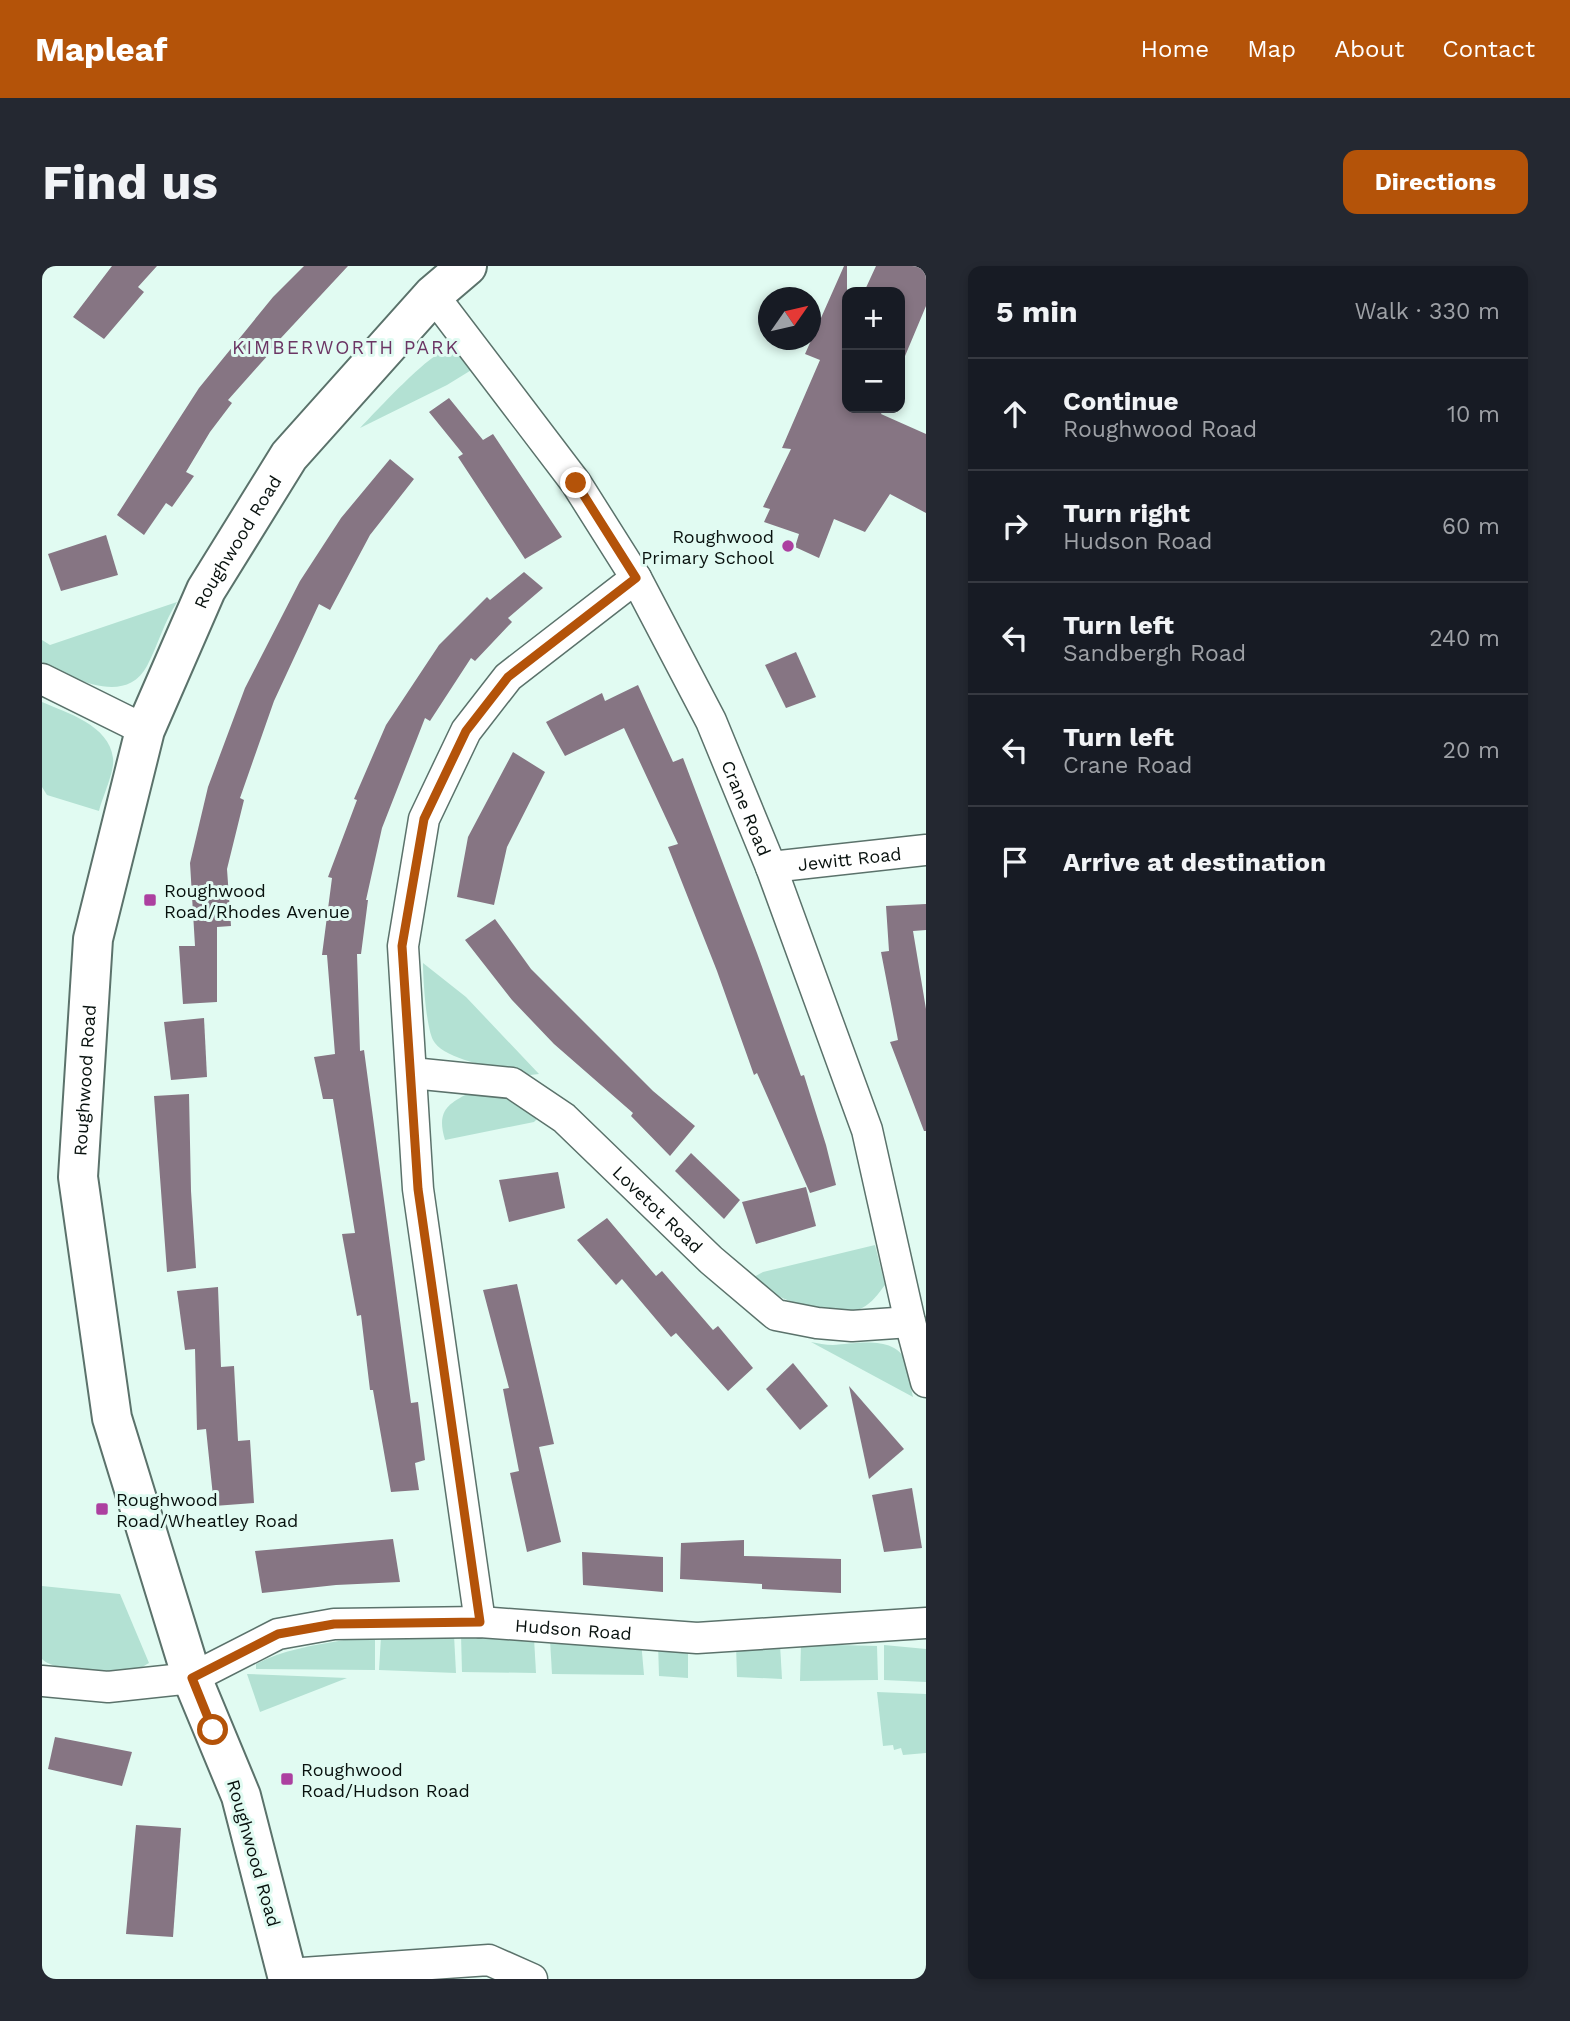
<!DOCTYPE html>
<html lang="en">
<head>
<meta charset="utf-8">
<style>
	:root { --surface:#171b24; --page:#242831; --text:#f1f3f6; --muted:#9ea1a6; --line:#363941; --accent:#b45309 }
	body { margin:0; font-family:"Work Sans",sans-serif; background:var(--page); color:var(--text) }
	.controls { position:absolute; right:21px; top:21px; display:grid; overflow:hidden; border-radius:14px; box-shadow:0 4px 10px #0003 }
	.controls button { width:63px; height:63px; display:grid; place-items:center; padding:0; border:0; border-bottom:2px solid var(--line); background:var(--surface); color:var(--text); font:35px sans-serif }
	.compass { position:absolute; left:716px; top:21px; width:63px; height:63px; border-radius:50%; background:var(--surface); box-shadow:0 4px 10px #0003; rotate:56deg }
	.stop { position:absolute; width:21px; height:21px; margin:-16px; border:5px solid #b45309; border-radius:50%; background:#fff }
	.stop.end { background:#b45309; border-color:#fff; box-shadow:0 2px 7px #0008 }
	.list { margin:0; padding:0; list-style:none }
	h2 { display:flex; justify-content:space-between; align-items:center; height:91px; margin:0; padding:0 28px; font-size:30px }
	h2 small { font-size:23px; font-weight:400; color:var(--muted) }
	.list li { display:grid; grid-template-columns:46px 1fr auto; gap:21px; align-items:center; box-sizing:border-box; height:112px; padding:0 28px; border-top:2px solid var(--line) }
	.list b { display:block; font-size:26px; white-space:nowrap }
	.list p { margin:0; font-size:23px; white-space:nowrap; color:var(--muted) }
	.list em { font-size:23px; font-style:normal; color:var(--muted) }
	.icon { flex:none; width:38px; height:38px; fill:none; stroke:currentColor; stroke-width:2; stroke-linecap:round; stroke-linejoin:round }
	.map { position:relative; flex:none; width:884px; height:1713px; overflow:hidden; border-radius:14px }
	header { display:flex; align-items:center; gap:42px; box-sizing:border-box; height:98px; padding:0 35px; background:var(--accent); color:#fff }
	header strong { font-size:33px }
	nav { display:flex; gap:38px; margin-inline-start:auto; font-size:24px }
	.intro { display:flex; align-items:center; justify-content:space-between; box-sizing:border-box; height:168px; padding:0 42px }
	h1 { margin:0; font-size:49px }
	.button { padding:18px 32px; border-radius:14px; background:var(--accent); color:#fff; font-size:24px; font-weight:700 }
	main { display:flex; gap:42px; padding:0 42px }
	aside { flex:1; background:var(--surface); border-radius:14px; box-shadow:0 4px 10px #0003 }
	.map>svg:first-child { display:block }
	.green { fill:#b3e1d3 }
	.building { fill:#867583 }
	.lines { fill:none; stroke-linecap:round; stroke-linejoin:round }
	.street-casing { stroke:#5b726b; stroke-width:33 }
	.secondary-casing { stroke:#5b726b; stroke-width:42 }
	.street { stroke:#fff; stroke-width:30 }
	.secondary { stroke:#fff; stroke-width:38 }
	.route { stroke:#b45309; stroke-width:9 }
	.poi-dot { fill:#ac40a0; stroke:#e1fbf2; stroke-width:2.5 }
	.labels { text-anchor:middle; dominant-baseline:central; stroke-width:6; stroke-linejoin:round; paint-order:stroke }
	.poi-label { font-size:18px; fill:#08110e; stroke:#e1fbf2; text-anchor:start }
	.street-label { font-size:18px; fill:#08110e; stroke:#e1fbf2 }
	.neighbourhood-label { font-size:19px; letter-spacing:2px; fill:#6b3564; stroke:#e1fbf2 }
</style>
</head>
<body>
<header>
<strong>Mapleaf</strong>
<nav><a>Home</a><a>Map</a><a>About</a><a>Contact</a></nav>
</header>
<div class="intro"><h1>Find us</h1><a class="button">Directions</a></div>
<main>
<div class="map">
<svg width="884" height="1713" viewBox="0 0 884 1713">
	<rect width="100%" height="100%" fill="#e1fbf2"/>
	<g class="green">
		<path d="M 405,84 L 421,90 L 431,103 L 405,119 L 318,162 C 334,146 387,87 405,84 Z"/>
		<path d="M 135,336 C 122,356 116,379 105,400 C 83,441 30,412 0,396 L 0,374 L 8,379 Z"/>
		<path d="M 0,436 C 25,447 67,459 71,492 C 73,505 60,532 57,545 L 5,529 L 0,521 Z"/>
		<path d="M 381,697 L 424,731 L 497,808 L 488,809 C 465,803 402,796 391,774 C 384,760 381,713 381,697 Z"/>
		<path d="M 427,827 C 454,828 475,832 495,853 L 492,856 L 403,874 C 395,847 403,839 427,827 Z"/>
		<path d="M 833,979 L 843,1019 C 836,1028 830,1037 820,1042 C 793,1056 729,1033 710,1012 L 721,1006 Z"/>
		<path d="M 769,1076 C 776,1077 783,1079 791,1079 C 814,1078 855,1068 865,1098 C 869,1108 868,1120 871,1131 Z"/>
		<path d="M 0,1320 L 78,1328 L 107,1397 C 101,1400 94,1406 87,1407 C 70,1410 11,1405 0,1393 Z"/>
		<path d="M 412,1369 L 414,1407 L 337,1404 L 339,1371 Z"/>
		<path d="M 419,1369 L 492,1372 L 494,1407 L 420,1406 Z"/>
		<path d="M 302,1374 L 333,1374 L 333,1404 L 214,1403 L 214,1398 C 240,1384 273,1379 302,1374 Z"/>
		<path d="M 508,1374 L 599,1375 L 602,1409 L 510,1408 Z"/>
		<path d="M 616,1378 L 646,1379 L 646,1412 L 617,1410 Z"/>
		<path d="M 738,1378 L 740,1413 L 695,1411 L 694,1379 Z"/>
		<path d="M 759,1378 L 835,1380 L 836,1414 L 758,1415 Z"/>
		<path d="M 842,1379 L 884,1383 L 884,1416 L 842,1414 Z"/>
		<path d="M 205,1408 L 305,1412 L 218,1446 Z"/>
		<path d="M 835,1426 L 884,1428 L 884,1487 L 861,1489 L 859,1482 L 852,1484 L 851,1479 L 841,1480 Z"/>
	</g>
	<g class="building">
		<path d="M 70,0 L 115,0 L 96,21 L 102,26 L 62,73 L 31,51 Z"/>
		<path d="M 262,0 L 306,0 L 225,87 L 227,88 L 186,134 L 190,137 L 168,166 L 144,206 L 152,210 L 130,241 L 124,237 L 102,269 L 75,249 L 157,122 L 231,31 Z"/>
		<path d="M 802,0 L 805,0 L 805,142 L 842,142 L 839,148 L 884,168 L 884,247 L 848,228 L 823,266 L 792,253 L 777,292 L 753,281 L 757,268 L 722,256 L 728,243 L 721,241 L 749,183 L 740,182 L 778,94 L 763,88 Z"/>
		<path d="M 834,0 L 884,0 L 884,40 L 858,102 L 858,26 L 822,26 Z"/>
		<path d="M 407,132 L 441,174 L 451,168 L 520,271 L 483,293 L 416,191 L 421,188 L 387,146 Z"/>
		<path d="M 348,193 L 372,213 L 328,269 L 288,344 L 277,338 L 232,435 L 198,532 L 202,534 L 185,603 L 189,660 L 175,661 L 175,736 L 141,738 L 137,680 L 153,680 L 148,597 L 166,521 L 203,422 L 258,315 L 299,252 Z"/>
		<path d="M 64,269 L 76,309 L 19,325 L 6,288 Z"/>
		<path d="M 482,306 L 501,322 L 466,352 L 470,356 L 433,395 L 429,392 L 388,455 L 383,452 L 340,562 L 324,634 L 326,634 L 319,688 L 315,688 L 318,785 L 322,784 L 369,1137 L 376,1136 L 383,1194 L 373,1197 L 377,1224 L 349,1226 L 331,1124 L 328,1124 L 319,1049 L 315,1050 L 300,968 L 313,967 L 291,833 L 281,833 L 272,791 L 293,788 L 285,689 L 280,689 L 290,612 L 286,611 L 315,534 L 312,533 L 344,459 L 397,379 L 445,331 L 448,334 Z"/>
		<path d="M 754,386 L 774,431 L 744,442 L 723,399 Z"/>
		<path d="M 596,419 L 631,496 L 641,492 L 715,687 L 759,810 L 762,809 L 784,879 L 794,919 L 768,927 L 715,807 L 712,809 L 675,705 L 626,581 L 636,578 L 582,462 L 523,490 L 504,456 L 560,427 L 563,435 Z"/>
		<path d="M 471,486 L 503,506 L 465,581 L 452,639 L 415,631 L 426,571 Z"/>
		<path d="M 884,638 L 884,664 L 871,665 L 884,743 L 884,865 L 882,865 L 848,776 L 856,774 L 839,686 L 847,685 L 844,640 Z"/>
		<path d="M 453,653 L 489,703 L 611,825 L 653,860 L 628,890 L 589,850 L 591,847 L 512,778 L 470,734 L 423,674 Z"/>
		<path d="M 162,752 L 165,811 L 129,814 L 122,756 Z"/>
		<path d="M 147,828 L 149,925 L 154,1002 L 125,1006 L 112,830 Z"/>
		<path d="M 649,887 L 698,934 L 682,953 L 633,905 Z"/>
		<path d="M 516,906 L 523,942 L 467,956 L 457,914 Z"/>
		<path d="M 764,921 L 774,960 L 714,978 L 700,936 Z"/>
		<path d="M 565,952 L 614,1010 L 620,1005 L 671,1064 L 676,1060 L 711,1102 L 686,1125 L 634,1067 L 629,1071 L 580,1013 L 574,1019 L 535,974 Z"/>
		<path d="M 475,1018 L 512,1178 L 497,1181 L 519,1276 L 485,1286 L 468,1207 L 477,1205 L 461,1123 L 467,1122 L 441,1024 Z"/>
		<path d="M 176,1021 L 179,1101 L 192,1100 L 196,1175 L 208,1174 L 212,1237 L 172,1240 L 164,1163 L 155,1164 L 153,1083 L 143,1084 L 135,1025 Z"/>
		<path d="M 751,1097 L 786,1140 L 758,1164 L 724,1123 Z"/>
		<path d="M 807,1120 L 862,1183 L 827,1213 Z"/>
		<path d="M 870,1222 L 880,1282 L 842,1286 L 830,1229 Z"/>
		<path d="M 351,1273 L 358,1316 L 294,1319 L 220,1327 L 213,1285 Z"/>
		<path d="M 702,1274 L 702,1290 L 799,1293 L 799,1327 L 720,1323 L 720,1318 L 638,1313 L 639,1277 Z"/>
		<path d="M 540,1286 L 621,1291 L 621,1326 L 541,1319 Z"/>
		<path d="M 13,1471 L 90,1486 L 80,1520 L 6,1503 Z"/>
		<path d="M 94,1559 L 139,1562 L 131,1671 L 84,1668 Z"/>
	</g>
	<g class="lines">
		<g class="street-casing">
			<g id="street">
				<path id="s1" d="M 391,29 L 534,217 L 594,312 L 669,455 L 729,601 L 825,864 L 868,1056 L 884,1116"/>
				<path d="M 0,413 L 103,464"/>
				<path id="s2" d="M 729,601 L 884,584"/>
				<path id="s3" d="M 370,807 L 470,817 L 522,852 L 669,994 L 734,1049 L 775,1057 L 810,1060 L 868,1056"/>
				<path d="M 438,1356 L 376,923 L 361,680 L 382,553 L 424,465 L 466,411 L 594,312"/>
				<path id="s4" d="M 0,1415 L 66,1421 L 150,1412 L 236,1368 L 292,1358 L 438,1356 L 655,1372 L 884,1357"/>
				<path d="M 246,1708 L 447,1694 L 490,1713"/>
			</g>
		</g>
		<g class="secondary-casing">
			<g id="secondary">
				<path id="s5" d="M 246,1713 L 199,1530 L 150,1412 L 70,1152 L 36,911 L 51,673 L 103,464 L 164,324 L 247,190 L 391,29 L 425,0"/>
			</g>
		</g>
		<use href="#street" class="street"/>
		<use href="#secondary" class="secondary"/>
	</g>
	<g class="lines">
		<path class="route" d="M 171,1464 L 150,1412 L 236,1368 L 292,1358 L 438,1356 L 376,923 L 360,680 L 382,553 L 424,465 L 466,411 L 594,312 L 534,217"/>
	</g>
	<g class="poi-dot">
		<circle cx="746" cy="280" r="7"/>
		<rect x="101" y="627" width="14" height="14" rx="3.5"/>
		<rect x="53" y="1236" width="14" height="14" rx="3.5"/>
		<rect x="238" y="1506" width="14" height="14" rx="3.5"/>
	</g>
	<g class="labels">
		<g class="poi-label">
			<text x="732" y="270" text-anchor="end">Roughwood<tspan x="732" dy="21">Primary School</tspan></text>
			<text x="122" y="624">Roughwood<tspan x="122" dy="21">Road/Rhodes Avenue</tspan></text>
			<text x="74" y="1233">Roughwood<tspan x="74" dy="21">Road/Wheatley Road</tspan></text>
			<text x="259" y="1503">Roughwood<tspan x="259" dy="21">Road/Hudson Road</tspan></text>
		</g>
		<g class="street-label">
			<text stroke="none"><textPath href="#s5" startOffset="1496">Roughwood Road</textPath></text>
			<text stroke="none"><textPath href="#s1" startOffset="604">Crane Road</textPath></text>
			<text stroke="none"><textPath href="#s2" startOffset="79">Jewitt Road</textPath></text>
			<text stroke="none"><textPath href="#s5" startOffset="929">Roughwood Road</textPath></text>
			<text stroke="none"><textPath href="#s3" startOffset="294">Lovetot Road</textPath></text>
			<text stroke="none"><textPath href="#s4" startOffset="544">Hudson Road</textPath></text>
			<text transform="translate(212 1587) rotate(74)">Roughwood Road</text>
		</g>
		<g class="neighbourhood-label">
			<text x="304" y="81">KIMBERWORTH PARK</text>
		</g>
	</g>
</svg>
<div class="controls">
<button>+</button>
<button>−</button>
</div>
<svg class="compass" viewBox="-18 -18 36 36"><path d="M0-13l5 13h-10z" fill="#e53935"/><path d="M0 13l5-13h-10z" fill="#9ea1a6"/></svg>
<div class="stop" style="left:171px;top:1464px"></div>
<div class="stop end" style="left:534px;top:217px"></div>
</div>
<aside>
<h2>5 min<small>Walk · 330 m</small></h2>
<ul class="list">
<li><svg class="icon" aria-label="ahead" viewBox="0 0 24 24"><path d="M12 20V5M6 11l6-6 6 6"/></svg><div><b>Continue</b><p>Roughwood Road</p></div><em>10 m</em></li>
<li><svg class="icon" aria-label="right" viewBox="0 0 24 24"><path d="M7 20v-9h11M14 6l5 5-5 5"/></svg><div><b>Turn right</b><p>Hudson Road</p></div><em>60 m</em></li>
<li><svg class="icon" aria-label="left" viewBox="0 0 24 24"><path d="M17 20v-9H6M10 6l-5 5 5 5"/></svg><div><b>Turn left</b><p>Sandbergh Road</p></div><em>240 m</em></li>
<li><svg class="icon" aria-label="left" viewBox="0 0 24 24"><path d="M17 20v-9H6M10 6l-5 5 5 5"/></svg><div><b>Turn left</b><p>Crane Road</p></div><em>20 m</em></li>
<li><svg class="icon" aria-label="arrive" viewBox="0 0 24 24"><path d="M6 21V4h12l-3 4 3 4H6"/></svg><div><b>Arrive at destination</b></div></li>
</ul>
</aside>
</main>
</body>
</html>
